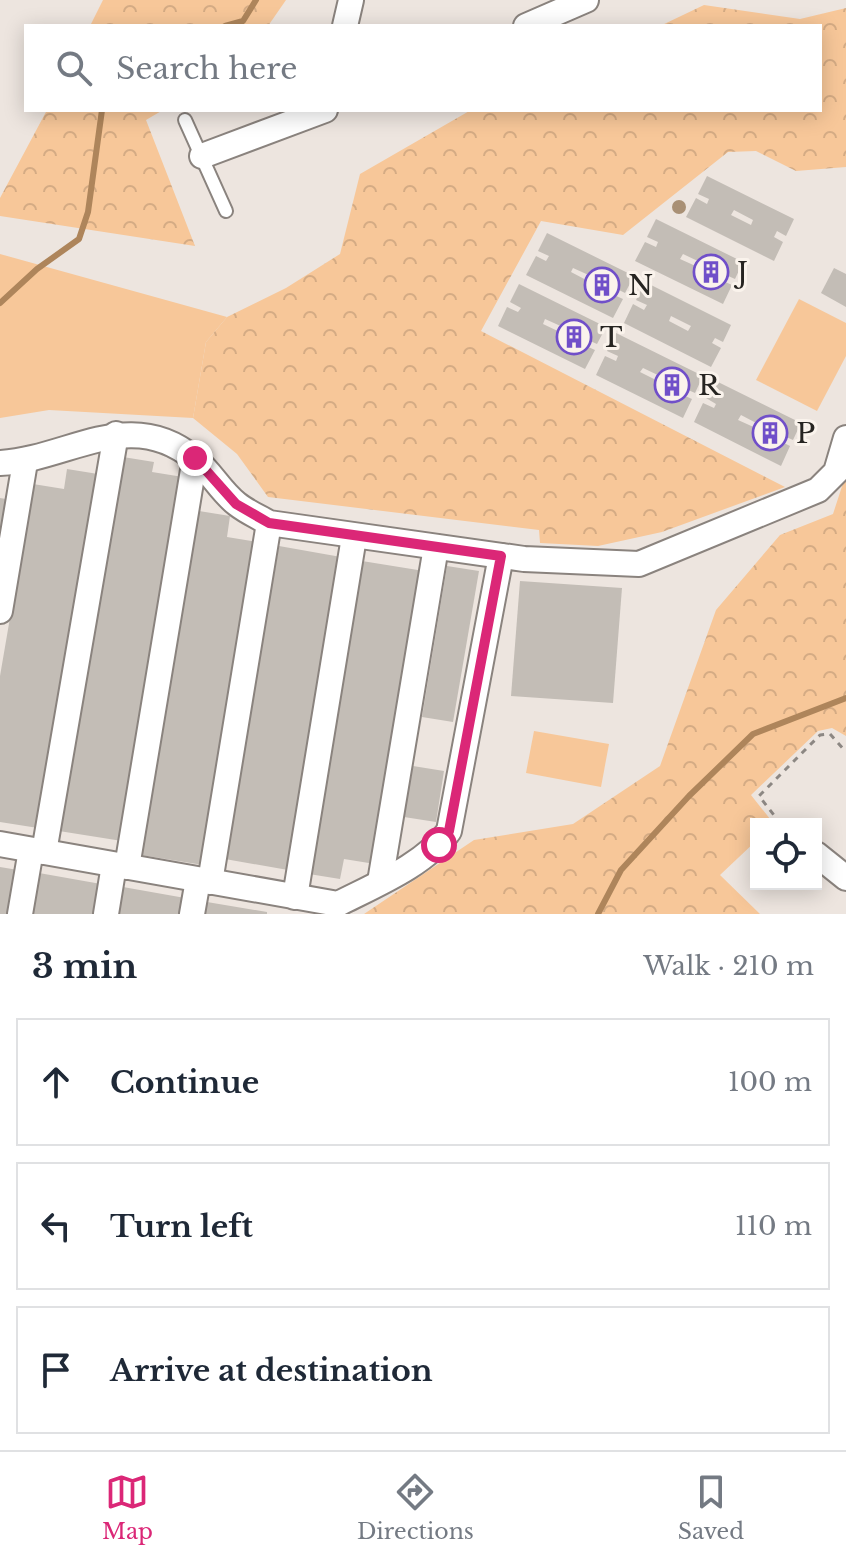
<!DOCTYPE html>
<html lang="en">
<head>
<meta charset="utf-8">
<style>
	:root { --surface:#fff; --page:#f2f2f3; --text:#1f2937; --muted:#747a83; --line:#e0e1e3; --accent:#db2777 }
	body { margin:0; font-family:"Libre Baskerville",serif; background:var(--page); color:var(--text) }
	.controls { position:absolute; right:24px; bottom:24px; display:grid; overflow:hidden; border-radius:0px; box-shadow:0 4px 20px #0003 }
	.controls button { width:72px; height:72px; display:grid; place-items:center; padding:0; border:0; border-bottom:2px solid var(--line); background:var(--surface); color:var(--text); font:40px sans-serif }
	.stop { position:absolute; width:24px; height:24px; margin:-18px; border:6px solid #db2777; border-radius:50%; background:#fff }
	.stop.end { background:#db2777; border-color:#fff; box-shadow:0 2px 8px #0008 }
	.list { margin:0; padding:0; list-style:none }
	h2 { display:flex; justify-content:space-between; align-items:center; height:104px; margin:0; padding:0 32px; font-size:34px }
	h2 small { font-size:26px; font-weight:400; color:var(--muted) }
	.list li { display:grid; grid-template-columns:52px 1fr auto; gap:24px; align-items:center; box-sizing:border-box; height:128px; margin:0 16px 16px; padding:0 16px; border:2px solid var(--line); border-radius:0px }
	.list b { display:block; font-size:30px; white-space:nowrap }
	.list em { font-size:26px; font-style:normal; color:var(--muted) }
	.icon { flex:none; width:44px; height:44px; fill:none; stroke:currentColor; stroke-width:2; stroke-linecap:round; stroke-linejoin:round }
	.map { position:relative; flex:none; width:846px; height:914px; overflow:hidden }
	.search { position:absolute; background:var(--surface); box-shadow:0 4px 20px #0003; left:24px; right:24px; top:24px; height:88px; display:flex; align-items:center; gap:20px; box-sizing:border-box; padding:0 28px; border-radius:0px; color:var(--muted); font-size:30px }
	.sheet { height:536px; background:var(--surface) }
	nav { display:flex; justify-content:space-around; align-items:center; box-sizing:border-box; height:112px; border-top:2px solid var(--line); background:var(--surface); font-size:22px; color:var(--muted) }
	nav a { display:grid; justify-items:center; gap:4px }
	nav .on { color:var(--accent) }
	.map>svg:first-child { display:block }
	.grass { fill:#f7c799 }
	.forest { fill:url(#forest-crowns) }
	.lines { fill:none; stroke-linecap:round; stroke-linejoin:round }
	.stream { stroke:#ae855b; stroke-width:6 }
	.building { fill:#c3bdb6; fill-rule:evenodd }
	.lane-casing { stroke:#8a837e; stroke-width:16 }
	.street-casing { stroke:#8a837e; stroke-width:28 }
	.path { stroke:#8c8783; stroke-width:3; stroke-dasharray:6 6; stroke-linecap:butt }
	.lane { stroke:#fff; stroke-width:12 }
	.street { stroke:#fff; stroke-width:24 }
	.tree { fill:#a99075 }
	.route { stroke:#db2777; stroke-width:10 }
	.labels { text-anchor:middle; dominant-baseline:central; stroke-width:6; stroke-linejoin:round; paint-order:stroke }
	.poi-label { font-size:28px; fill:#262421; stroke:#faf3ec; text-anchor:start }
</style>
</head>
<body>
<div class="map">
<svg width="846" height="914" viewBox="0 0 846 914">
	<defs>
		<pattern id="forest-crowns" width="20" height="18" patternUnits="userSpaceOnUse" patternTransform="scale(2)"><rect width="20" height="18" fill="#f7c799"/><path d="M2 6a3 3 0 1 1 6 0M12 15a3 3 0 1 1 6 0" fill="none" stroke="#d4ab84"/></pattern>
	</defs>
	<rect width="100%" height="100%" fill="#ede5df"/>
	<g class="grass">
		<path d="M 0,254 L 227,317 L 206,342 L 193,418 L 49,410 L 0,418 Z"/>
		<path d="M 799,299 L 846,323 L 846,356 L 817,411 L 756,380 Z"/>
		<path d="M 534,731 L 609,744 L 601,787 L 526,773 Z"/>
	</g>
	<g class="forest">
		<path d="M 103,0 L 286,0 L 268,26 L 90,26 Z"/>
		<path d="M 704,5 L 800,19 L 846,8 L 846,167 L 796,171 L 756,151 L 728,152 L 623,235 L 541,221 L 481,331 L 785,487 L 662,532 L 598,546 L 540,543 L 539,530 L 268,497 L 237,454 L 193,418 L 206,342 L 227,317 L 286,288 L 340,254 L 360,174 L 471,110 L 820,110 L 820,26 L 660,26 Z"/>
		<path d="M 47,110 L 163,110 L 146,120 L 195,246 L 0,216 L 0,198 Z"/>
		<path d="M 846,474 L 846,736 L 832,728 L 818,731 L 751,795 L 774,824 L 756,824 L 756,841 L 720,875 L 760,914 L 364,914 L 474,840 L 573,824 L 660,766 L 716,610 L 780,535 L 833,514 Z"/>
	</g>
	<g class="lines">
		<g class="stream">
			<path d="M 225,26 L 243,21 L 256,0"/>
			<path d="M 0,303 L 37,269 L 79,239 L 88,212 L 102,110"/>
			<path d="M 598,914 L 621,870 L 689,796 L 753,734 L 846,698"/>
		</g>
	</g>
	<g class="building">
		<path d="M 707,176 L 794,219 L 786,236 L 777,231 L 774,237 L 783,242 L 774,261 L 686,217 L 696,198 L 707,204 L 709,199 L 698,194 ZM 734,210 L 753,220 L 751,225 L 731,215 Z"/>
		<path d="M 656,219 L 743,262 L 735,279 L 726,275 L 723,281 L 732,285 L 723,304 L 635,261 L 645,242 L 656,247 L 658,242 L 647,237 ZM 683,254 L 702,263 L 700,268 L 680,259 Z"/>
		<path d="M 547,233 L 634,276 L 625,293 L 617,289 L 614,295 L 623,299 L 613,318 L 526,275 L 536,256 L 546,261 L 549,256 L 538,251 ZM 573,268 L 593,277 L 590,282 L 571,272 Z"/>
		<path d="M 834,268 L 846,274 L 846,307 L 821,293 Z"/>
		<path d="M 645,282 L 731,325 L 723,342 L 715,338 L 712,343 L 721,348 L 711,367 L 624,323 L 633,304 L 644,310 L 647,305 L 636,300 ZM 671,316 L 691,326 L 688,331 L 669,321 Z"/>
		<path d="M 519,284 L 606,327 L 597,344 L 588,340 L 586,346 L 595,350 L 585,369 L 498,326 L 507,307 L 518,312 L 521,308 L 510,302 ZM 545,319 L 565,328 L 562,333 L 543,324 Z"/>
		<path d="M 616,333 L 703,376 L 695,393 L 686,389 L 683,395 L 692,399 L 683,418 L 596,375 L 605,356 L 616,361 L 618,356 L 607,351 ZM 643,368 L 662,377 L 660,382 L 640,372 Z"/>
		<path d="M 714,380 L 801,423 L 793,440 L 784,436 L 782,442 L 790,446 L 781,466 L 694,422 L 703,403 L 714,408 L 716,404 L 706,398 ZM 741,415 L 760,425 L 758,429 L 738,420 Z"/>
		<path d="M 123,457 L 154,462 L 152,472 L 183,477 L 122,841 L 59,831 Z"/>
		<path d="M 67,469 L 98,474 L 38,828 L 0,822 L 0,676 L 33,484 L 64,489 Z"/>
		<path d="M 0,498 L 6,499 L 1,528 L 0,528 Z"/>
		<path d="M 199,511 L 230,516 L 227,537 L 258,542 L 203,865 L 141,855 Z"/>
		<path d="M 279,546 L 341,557 L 288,870 L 225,859 Z"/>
		<path d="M 362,561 L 424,571 L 375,864 L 344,859 L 340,879 L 309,874 Z"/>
		<path d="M 447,566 L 479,571 L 453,722 L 422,717 Z"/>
		<path d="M 520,581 L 622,588 L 613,703 L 511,696 Z"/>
		<path d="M 413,766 L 444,771 L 436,822 L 404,817 Z"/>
		<path d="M 0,867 L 18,870 L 11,914 L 0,914 Z"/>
		<path d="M 39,873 L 101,884 L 96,914 L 32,914 Z"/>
		<path d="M 123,887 L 185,898 L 182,914 L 118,914 Z"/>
		<path d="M 207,902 L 267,912 L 267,914 L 205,914 Z"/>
	</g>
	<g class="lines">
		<g class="lane-casing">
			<path id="lane" d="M 185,120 L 226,211"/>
		</g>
		<g class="street-casing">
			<g id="street">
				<path d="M 345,26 L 351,0"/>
				<path d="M 526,26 L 586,0"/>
				<path d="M 202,156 L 325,110"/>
				<path d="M 0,463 C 70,459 130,405 195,459 C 211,472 221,492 237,504 C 247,512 259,517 269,523 L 524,559 L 639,564 L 818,490 L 836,472 L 846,438"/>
				<path d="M 0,611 L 25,462"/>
				<path d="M 0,844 L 338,904 C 375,885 425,865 449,831 L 501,556"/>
				<path d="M 44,852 L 116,434"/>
				<path d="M 816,854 L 846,878"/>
				<path d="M 127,867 L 195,458"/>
				<path d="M 210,882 L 269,523"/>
				<path d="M 380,882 L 436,547"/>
				<path d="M 295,897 L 354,537"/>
				<path d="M 20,914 L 31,850"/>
				<path d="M 106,914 L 114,865"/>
				<path d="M 192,914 L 198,880"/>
			</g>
		</g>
		<path class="path" d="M 781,824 L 759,796 L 820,735 L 830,734 L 846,752"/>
		<use href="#lane" class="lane"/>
		<use href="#street" class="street"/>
	</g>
	<circle class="tree" cx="679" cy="207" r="7"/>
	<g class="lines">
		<path class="route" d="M 195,458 L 236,504 L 269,523 L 501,556 L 449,831 L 439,845"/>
	</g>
	<defs>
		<g id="building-ring" transform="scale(1.8)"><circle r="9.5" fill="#faf3ec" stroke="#704fc9" stroke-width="1.5"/><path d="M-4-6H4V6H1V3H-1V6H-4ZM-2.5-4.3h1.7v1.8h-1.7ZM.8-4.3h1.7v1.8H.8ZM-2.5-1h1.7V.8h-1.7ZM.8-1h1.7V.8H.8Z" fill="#704fc9"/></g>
	</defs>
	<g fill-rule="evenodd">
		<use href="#building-ring" x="711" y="272"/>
		<use href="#building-ring" x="602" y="285"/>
		<use href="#building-ring" x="574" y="337"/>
		<use href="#building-ring" x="672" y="385"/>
		<use href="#building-ring" x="770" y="433"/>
	</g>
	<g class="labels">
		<g class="poi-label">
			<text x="737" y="272">J</text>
			<text x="628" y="285">N</text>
			<text x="600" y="337">T</text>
			<text x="698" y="385">R</text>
			<text x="796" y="433">P</text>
		</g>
	</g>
</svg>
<div class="controls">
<button><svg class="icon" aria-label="locate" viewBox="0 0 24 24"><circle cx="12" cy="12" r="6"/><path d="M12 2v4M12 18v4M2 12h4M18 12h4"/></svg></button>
</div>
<div class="stop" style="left:439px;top:845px"></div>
<div class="stop end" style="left:195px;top:458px"></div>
<div class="search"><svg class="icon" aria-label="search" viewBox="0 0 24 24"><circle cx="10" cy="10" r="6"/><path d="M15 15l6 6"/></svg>Search here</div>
</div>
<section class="sheet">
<h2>3 min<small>Walk · 210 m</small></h2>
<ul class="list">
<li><svg class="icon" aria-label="ahead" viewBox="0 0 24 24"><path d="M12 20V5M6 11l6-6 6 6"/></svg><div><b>Continue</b></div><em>100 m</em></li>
<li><svg class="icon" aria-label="left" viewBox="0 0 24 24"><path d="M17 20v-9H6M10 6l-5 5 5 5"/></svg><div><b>Turn left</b></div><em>110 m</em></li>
<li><svg class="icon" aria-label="arrive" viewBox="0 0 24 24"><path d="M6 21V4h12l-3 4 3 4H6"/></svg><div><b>Arrive at destination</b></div></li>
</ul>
</section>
<nav>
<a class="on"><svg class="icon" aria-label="map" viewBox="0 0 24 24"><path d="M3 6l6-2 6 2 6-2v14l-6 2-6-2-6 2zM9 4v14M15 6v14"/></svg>Map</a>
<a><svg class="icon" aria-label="directions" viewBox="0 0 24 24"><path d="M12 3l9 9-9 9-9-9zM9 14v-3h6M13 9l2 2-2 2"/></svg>Directions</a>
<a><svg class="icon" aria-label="saved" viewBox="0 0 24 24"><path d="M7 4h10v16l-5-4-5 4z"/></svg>Saved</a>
</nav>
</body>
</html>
